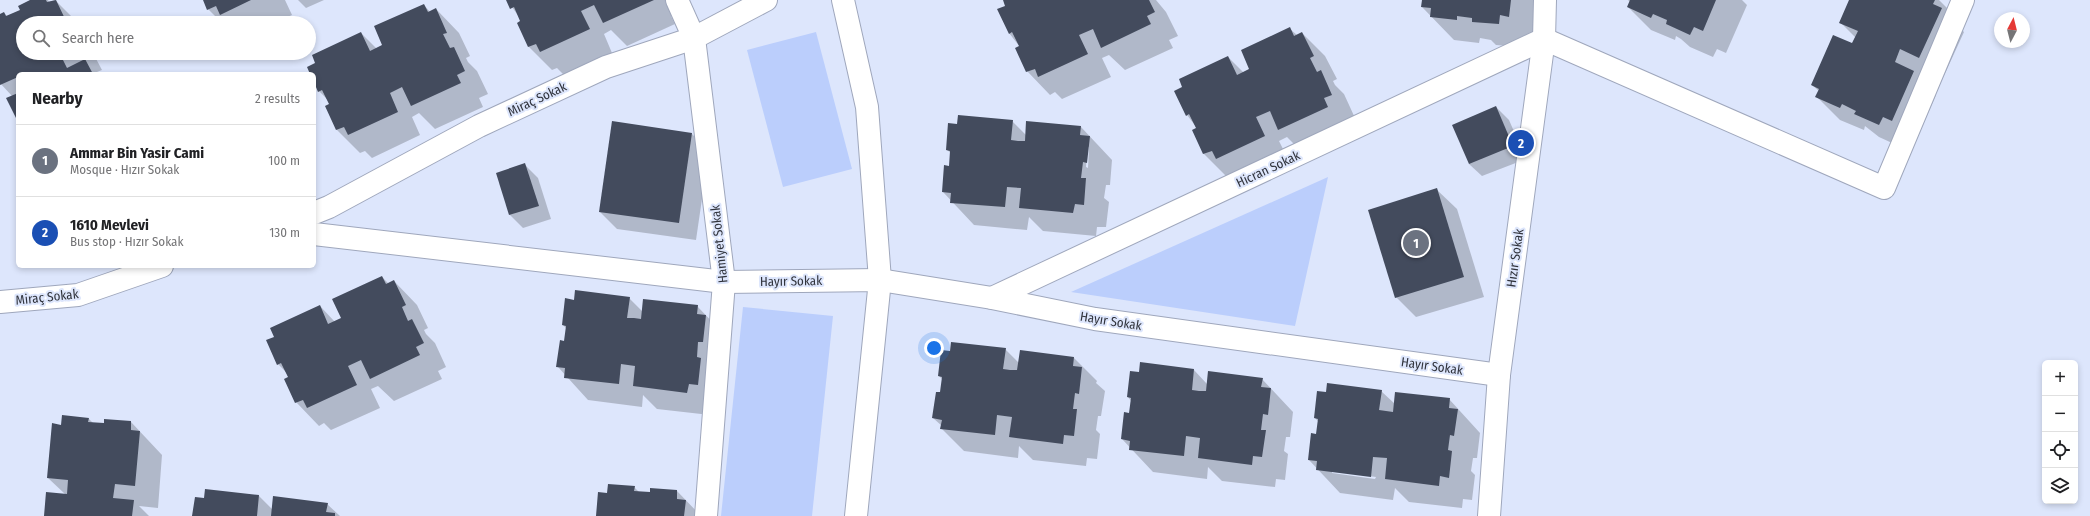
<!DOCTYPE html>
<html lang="en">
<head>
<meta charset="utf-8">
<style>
	:root { --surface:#fff; --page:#f2f2f2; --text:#202124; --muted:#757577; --line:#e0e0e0; --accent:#5176ea }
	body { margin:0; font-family:"Fira Sans Condensed",sans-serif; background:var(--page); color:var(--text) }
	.controls { position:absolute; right:12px; bottom:12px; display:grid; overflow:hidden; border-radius:6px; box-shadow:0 2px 6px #0003 }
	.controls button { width:36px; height:36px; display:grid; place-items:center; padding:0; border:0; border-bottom:1px solid var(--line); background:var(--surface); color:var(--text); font:20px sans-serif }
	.compass { position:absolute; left:1994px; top:12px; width:36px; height:36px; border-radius:50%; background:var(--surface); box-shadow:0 2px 6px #0003; rotate:7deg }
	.you { position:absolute; left:934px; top:348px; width:14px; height:14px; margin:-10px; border:3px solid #fff; border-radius:50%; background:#1a73e8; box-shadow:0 0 0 6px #1a73e833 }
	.badge { display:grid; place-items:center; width:26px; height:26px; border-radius:50%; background:var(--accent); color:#fff; font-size:13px; font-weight:700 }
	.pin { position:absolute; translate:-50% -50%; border:2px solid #fff; box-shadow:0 1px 4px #0006 }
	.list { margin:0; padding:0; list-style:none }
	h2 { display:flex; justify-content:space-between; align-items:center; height:52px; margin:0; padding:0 16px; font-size:17px }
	h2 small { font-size:13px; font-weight:400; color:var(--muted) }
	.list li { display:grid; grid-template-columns:26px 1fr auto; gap:12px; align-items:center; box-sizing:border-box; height:72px; padding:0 16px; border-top:1px solid var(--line) }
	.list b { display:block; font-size:15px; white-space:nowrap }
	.list p { margin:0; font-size:13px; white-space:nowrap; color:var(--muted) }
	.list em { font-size:13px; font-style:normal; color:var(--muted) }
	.icon { flex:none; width:22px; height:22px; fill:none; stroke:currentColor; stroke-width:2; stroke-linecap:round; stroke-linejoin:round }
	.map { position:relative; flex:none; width:2090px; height:516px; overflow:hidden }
	.search { position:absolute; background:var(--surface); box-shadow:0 2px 6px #0003; left:16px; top:16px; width:300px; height:44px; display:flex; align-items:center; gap:10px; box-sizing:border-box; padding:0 14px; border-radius:22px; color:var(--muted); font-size:15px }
	.panel { position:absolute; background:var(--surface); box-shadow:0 2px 6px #0003; left:16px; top:72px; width:300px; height:196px; border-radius:6px }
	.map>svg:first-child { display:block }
	.green { fill:#bbcefc }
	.shadow { fill:#0003; fill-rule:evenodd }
	.building { fill:#434b5d }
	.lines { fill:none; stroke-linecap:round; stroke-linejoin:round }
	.street-casing { stroke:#9fa7bc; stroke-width:24 }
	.street { stroke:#fff; stroke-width:22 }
	.labels { text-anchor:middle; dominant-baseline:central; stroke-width:4; stroke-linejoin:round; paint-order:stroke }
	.street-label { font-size:13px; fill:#30333c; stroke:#dde6fc }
</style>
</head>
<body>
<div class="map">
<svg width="2090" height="516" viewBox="0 0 2090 516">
	<rect width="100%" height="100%" fill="#dde6fc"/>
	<g class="green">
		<path d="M 816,32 L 852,169 L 783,187 L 747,50 Z"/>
		<path d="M 1328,177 L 1295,326 L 1071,292 Z"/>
		<path d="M 743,307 L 833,316 L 812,516 L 721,516 Z"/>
	</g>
	<g class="shadow">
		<path d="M 33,0 L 48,0 L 49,2 L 55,0 L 78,23 L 23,23 L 23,53 L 93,53 L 102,70 L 97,72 L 99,74 L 18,74 L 18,120 L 12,96 L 0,83 L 0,15 L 4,13 L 8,17 L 21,10 Z"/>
		<path d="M 204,0 L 285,0 L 292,15 L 274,23 L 222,23 L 208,9 Z"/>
		<path d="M 298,0 L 324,0 L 306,8 Z"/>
		<path d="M 507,0 L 674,0 L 679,12 L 671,16 L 675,24 L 627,46 L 611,30 L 604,34 L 612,53 L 564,75 L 557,68 L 552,70 L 529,47 L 518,24 L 522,21 Z"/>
		<path d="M 1004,0 L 1156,0 L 1166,12 L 1178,36 L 1169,40 L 1173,48 L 1125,70 L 1109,55 L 1102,58 L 1111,77 L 1062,99 L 1055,92 L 1050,95 L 1027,71 L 1020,47 L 1009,33 L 1006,6 Z"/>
		<path d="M 1423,0 L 1536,0 L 1532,39 L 1522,47 L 1496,45 L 1491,40 L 1480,38 L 1479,43 L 1454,40 L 1422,7 Z"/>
		<path d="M 1628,0 L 1742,0 L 1747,5 L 1726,53 L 1717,49 L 1713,57 L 1690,47 L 1681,39 L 1676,36 L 1675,40 L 1651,30 L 1628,7 L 1630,2 Z"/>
		<path d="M 1850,0 L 1939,0 L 1959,20 L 1957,25 L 1964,32 L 1942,80 L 1924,72 L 1921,79 L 1936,95 L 1915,143 L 1906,140 L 1903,148 L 1879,137 L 1865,126 L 1864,130 L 1840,120 L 1817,97 L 1819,91 L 1812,85 L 1852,45 L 1856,38 L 1840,22 Z"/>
		<path d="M 424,5 L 430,12 L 436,9 L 459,33 L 470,56 L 466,58 L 468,62 L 477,71 L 488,94 L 479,98 L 483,107 L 435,129 L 419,113 L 412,117 L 420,135 L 372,158 L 365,151 L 360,153 L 337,130 L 326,106 L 330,104 L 328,100 L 319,91 L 314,80 L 314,74 L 311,74 L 361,33 L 377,49 L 384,45 Z"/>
		<path d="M 1290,29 L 1297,35 L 1302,33 L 1325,56 L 1337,79 L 1333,81 L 1335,85 L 1344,94 L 1355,118 L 1302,152 L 1287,137 L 1279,141 L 1288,159 L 1227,177 L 1204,154 L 1193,130 L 1197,128 L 1187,115 L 1228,57 L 1244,73 L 1251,69 Z"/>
		<path d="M 1496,107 L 1509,120 L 1526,159 L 1482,176 L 1469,164 Z"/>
		<path d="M 1012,121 L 1026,135 L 1081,127 L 1112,160 L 1110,185 L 1106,185 L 1104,198 L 1109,202 L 1106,227 L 1097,227 L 1096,236 L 1043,231 L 1029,217 L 1027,230 L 974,225 L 943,192 L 950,167 L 951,153 L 947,150 L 958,125 ZM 1087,147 L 1089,147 L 1088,168 L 1086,167 Z"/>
		<path d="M 692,134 L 709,151 L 696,240 L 617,229 L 600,212 Z"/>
		<path d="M 525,165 L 538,178 L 551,219 L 523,228 L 510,215 L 497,174 Z"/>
		<path d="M 1436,189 L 1457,209 L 1484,297 L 1416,317 L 1396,297 Z"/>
		<path d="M 382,277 L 389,284 L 394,281 L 417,305 L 428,328 L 424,330 L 426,334 L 435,343 L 446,367 L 438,371 L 442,379 L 394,401 L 378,386 L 371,389 L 380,408 L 331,430 L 324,423 L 319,426 L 296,402 L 287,373 L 278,364 L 275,337 L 320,306 L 335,322 L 343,318 Z"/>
		<path d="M 629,298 L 643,312 L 697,306 L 720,330 L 710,415 L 657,409 L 643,395 L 642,407 L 588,400 L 558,367 L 565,342 L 567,329 L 563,325 L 575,301 Z"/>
		<path d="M 1005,349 L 1019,363 L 1074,358 L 1097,381 L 1096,383 L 1105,391 L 1101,416 L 1098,416 L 1096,430 L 1100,434 L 1097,459 L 1087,458 L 1086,466 L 1033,460 L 1019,446 L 1018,458 L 964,451 L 941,428 L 942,426 L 933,418 L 941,393 L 943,380 L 939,376 L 951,352 Z"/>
		<path d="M 1141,364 L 1194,370 L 1207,384 L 1262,379 L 1293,412 L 1290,437 L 1286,437 L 1284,451 L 1288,454 L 1285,480 L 1276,479 L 1275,487 L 1222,481 L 1208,467 L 1207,479 L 1153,472 L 1122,439 L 1130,414 L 1131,401 L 1128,397 L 1140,373 Z"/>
		<path d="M 1381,391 L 1395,404 L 1449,399 L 1480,433 L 1477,458 L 1473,458 L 1471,471 L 1475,475 L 1472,500 L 1463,499 L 1462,508 L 1409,502 L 1395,488 L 1393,500 L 1340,493 L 1309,460 L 1317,435 L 1318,421 L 1315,418 ZM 1332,471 L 1376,477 L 1375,479 L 1332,473 Z"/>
		<path d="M 89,419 L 93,423 L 105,424 L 131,422 L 162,455 L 158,508 L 139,506 L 149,516 L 45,516 L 65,494 L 48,478 L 62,426 Z"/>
		<path d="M 634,487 L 639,492 L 651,493 L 677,491 L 701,516 L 597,516 L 608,494 Z"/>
		<path d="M 259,496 L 272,509 L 327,504 L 340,516 L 193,516 L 205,499 Z"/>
	</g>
	<g class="building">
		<path d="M 30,0 L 46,0 L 47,2 L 56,0 L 67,23 L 23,23 L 23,53 L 67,53 L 61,56 L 67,68 L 85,59 L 93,74 L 18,74 L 18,77 L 0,85 L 0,14 L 4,12 L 6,16 L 20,10 L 18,6 Z"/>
		<path d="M 203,0 L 251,0 L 220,15 L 216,6 L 207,10 Z"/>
		<path d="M 506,0 L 654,0 L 603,23 L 594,5 L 581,11 L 590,29 L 540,52 L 536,44 L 528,47 L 517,23 L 520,21 L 514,7 L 510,9 Z"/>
		<path d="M 1003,0 L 1149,0 L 1155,12 L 1147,16 L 1151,24 L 1101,48 L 1093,29 L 1079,35 L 1088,54 L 1038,77 L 1035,69 L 1026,72 L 1015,48 L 1019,46 L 1012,32 L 1009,34 L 997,9 L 1005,6 Z"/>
		<path d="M 1422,0 L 1511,0 L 1509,17 L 1500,15 L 1499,24 L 1472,22 L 1472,18 L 1457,16 L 1457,20 L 1430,17 L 1431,8 L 1421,7 Z"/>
		<path d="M 1630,0 L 1716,0 L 1703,31 L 1694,27 L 1690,35 L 1666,24 L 1667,20 L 1653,14 L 1651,18 L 1627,7 Z"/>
		<path d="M 1849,0 L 1935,0 L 1933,4 L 1942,8 L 1919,58 L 1900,49 L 1895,62 L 1914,71 L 1892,121 L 1883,117 L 1879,125 L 1854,114 L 1856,111 L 1842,104 L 1840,108 L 1815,97 L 1819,89 L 1811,85 L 1833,35 L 1852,43 L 1858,31 L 1839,23 Z"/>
		<path d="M 424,4 L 428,12 L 436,8 L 447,33 L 443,34 L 450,48 L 454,47 L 465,71 L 457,75 L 461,83 L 411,106 L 402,87 L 390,93 L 398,112 L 348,135 L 344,127 L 336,130 L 325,106 L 329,104 L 322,90 L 318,92 L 314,82 L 314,74 L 310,74 L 307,67 L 315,63 L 312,55 L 361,32 L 370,51 L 382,45 L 374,26 Z"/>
		<path d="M 1290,27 L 1294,36 L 1302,32 L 1314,56 L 1310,58 L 1317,72 L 1321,70 L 1332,95 L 1324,98 L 1328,107 L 1278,130 L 1270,111 L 1256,117 L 1265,136 L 1216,159 L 1212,151 L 1203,154 L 1192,130 L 1196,128 L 1189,114 L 1186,116 L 1174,91 L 1182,87 L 1179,79 L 1228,56 L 1237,75 L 1249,69 L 1241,50 Z"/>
		<path d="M 18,93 L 18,122 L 6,98 Z"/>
		<path d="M 1496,106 L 1513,146 L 1469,164 L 1452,125 Z"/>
		<path d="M 958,115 L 1013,120 L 1011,140 L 1018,141 L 1025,141 L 1026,121 L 1081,126 L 1080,135 L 1090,136 L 1087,163 L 1083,162 L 1081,178 L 1086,178 L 1084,205 L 1075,204 L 1073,213 L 1019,208 L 1021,188 L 1007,187 L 1005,207 L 950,203 L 951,193 L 942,192 L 944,165 L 949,166 L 950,151 L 946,150 L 948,123 L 957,124 Z"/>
		<path d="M 612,121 L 692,133 L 679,223 L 599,212 Z"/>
		<path d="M 525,163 L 539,206 L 509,215 L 496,173 Z"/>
		<path d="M 1437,188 L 1464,277 L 1395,298 L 1368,210 Z"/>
		<path d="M 382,276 L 386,284 L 394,280 L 406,305 L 402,307 L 408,321 L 412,319 L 424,343 L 416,347 L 420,355 L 370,379 L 361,360 L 348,366 L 357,385 L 307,408 L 303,400 L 295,403 L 284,379 L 288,377 L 281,363 L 277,365 L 266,340 L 274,337 L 270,328 L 320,305 L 328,324 L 341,318 L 332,299 Z"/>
		<path d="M 575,290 L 630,297 L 627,318 L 634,318 L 641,319 L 643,299 L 698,305 L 697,314 L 706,315 L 703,342 L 698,342 L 697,357 L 701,358 L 698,385 L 689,384 L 687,393 L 633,386 L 635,366 L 621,364 L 619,384 L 564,378 L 565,368 L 556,367 L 560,340 L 564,341 L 566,326 L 562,325 L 565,298 L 574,300 Z"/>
		<path d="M 951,342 L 1006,348 L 1003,369 L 1010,370 L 1017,370 L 1020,350 L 1074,357 L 1073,366 L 1082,367 L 1079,394 L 1075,393 L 1073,409 L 1077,409 L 1074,436 L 1064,435 L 1063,444 L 1009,437 L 1012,417 L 997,415 L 995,435 L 940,429 L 942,420 L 932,418 L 936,392 L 940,392 L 942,377 L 938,376 L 941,350 L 950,351 Z"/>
		<path d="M 1140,362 L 1194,369 L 1192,390 L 1199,391 L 1206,391 L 1208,371 L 1263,378 L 1261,387 L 1271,388 L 1268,415 L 1263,414 L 1261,430 L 1266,430 L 1262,457 L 1253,456 L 1252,465 L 1198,458 L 1200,438 L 1186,436 L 1184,456 L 1129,450 L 1130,441 L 1121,439 L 1124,412 L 1129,413 L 1131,398 L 1127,397 L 1130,371 L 1139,372 Z"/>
		<path d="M 1327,383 L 1382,390 L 1379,410 L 1393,412 L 1395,392 L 1450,398 L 1449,408 L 1458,409 L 1454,436 L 1450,435 L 1448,450 L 1452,451 L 1449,478 L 1440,476 L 1439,486 L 1385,479 L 1387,458 L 1373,457 L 1371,477 L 1316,470 L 1317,461 L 1308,460 L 1311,433 L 1316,434 L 1318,419 L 1314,418 L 1317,391 L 1326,392 Z"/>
		<path d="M 62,415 L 89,418 L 88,422 L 104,423 L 104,419 L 131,421 L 131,430 L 140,431 L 135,486 L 115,484 L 113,498 L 134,500 L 132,516 L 44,516 L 46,492 L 67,494 L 68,480 L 47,478 L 52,423 L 61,425 Z"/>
		<path d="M 608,484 L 635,486 L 634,491 L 650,492 L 650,488 L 677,490 L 677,499 L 686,500 L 684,516 L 596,516 L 598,492 L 607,493 Z"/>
		<path d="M 205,489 L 259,495 L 257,516 L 192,516 L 195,497 L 204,498 Z"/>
		<path d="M 273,496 L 328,503 L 326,512 L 335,513 L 335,516 L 271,516 Z"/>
	</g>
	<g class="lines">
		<g class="street-casing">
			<g id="street">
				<path d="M 677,0 L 694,38 L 724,282 L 706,516"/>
				<path d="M 843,0 L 867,107 L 880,280 L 856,516"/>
				<path d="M 314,213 L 329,207 L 479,126 L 606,67 L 694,38 L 766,0"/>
				<path d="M 314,234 L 724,282 L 880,280 L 992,298 L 1095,319 L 1499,375"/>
				<path d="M 992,298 L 1544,39 L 1884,188 L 1963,0"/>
				<path d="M 0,302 L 78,295 L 162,266"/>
				<path d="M 1489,516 L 1499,375 L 1544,39 L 1545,0"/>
			</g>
		</g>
		<use href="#street" class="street"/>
	</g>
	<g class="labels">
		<g class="street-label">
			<text transform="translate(537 99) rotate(-25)">Miraç Sokak</text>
			<text transform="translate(1268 169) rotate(-25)">Hicran Sokak</text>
			<text transform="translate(719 244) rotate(-96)">Hamiyet Sokak</text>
			<text transform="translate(1515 258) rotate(-82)">Hızır Sokak</text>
			<text transform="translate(791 281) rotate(-1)">Hayır Sokak</text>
			<text transform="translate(47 297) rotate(-6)">Miraç Sokak</text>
			<text transform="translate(1111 321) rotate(9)">Hayır Sokak</text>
			<text transform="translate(1432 366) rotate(8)">Hayır Sokak</text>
		</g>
	</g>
</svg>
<div class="controls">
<button>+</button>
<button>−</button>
<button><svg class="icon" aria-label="locate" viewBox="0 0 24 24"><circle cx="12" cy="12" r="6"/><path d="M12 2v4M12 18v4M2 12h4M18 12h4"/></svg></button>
<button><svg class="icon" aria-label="layers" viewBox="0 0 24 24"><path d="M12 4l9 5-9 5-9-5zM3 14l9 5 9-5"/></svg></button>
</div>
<svg class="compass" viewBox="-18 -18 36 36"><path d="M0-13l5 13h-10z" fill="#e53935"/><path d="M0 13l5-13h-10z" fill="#757577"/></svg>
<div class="you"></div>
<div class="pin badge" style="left:1416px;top:243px;background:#6b7280">1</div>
<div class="pin badge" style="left:1521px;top:143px;background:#1a4fb4">2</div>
<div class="search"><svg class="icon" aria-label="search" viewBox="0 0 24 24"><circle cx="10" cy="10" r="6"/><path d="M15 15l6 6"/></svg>Search here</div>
<section class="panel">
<h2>Nearby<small>2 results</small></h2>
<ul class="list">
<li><span class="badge" style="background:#6b7280">1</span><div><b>Ammar Bin Yasir Cami</b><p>Mosque · Hızır Sokak</p></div><em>100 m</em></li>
<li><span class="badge" style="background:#1a4fb4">2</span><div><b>1610 Mevlevi</b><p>Bus stop · Hızır Sokak</p></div><em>130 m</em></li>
</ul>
</section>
</div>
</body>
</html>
